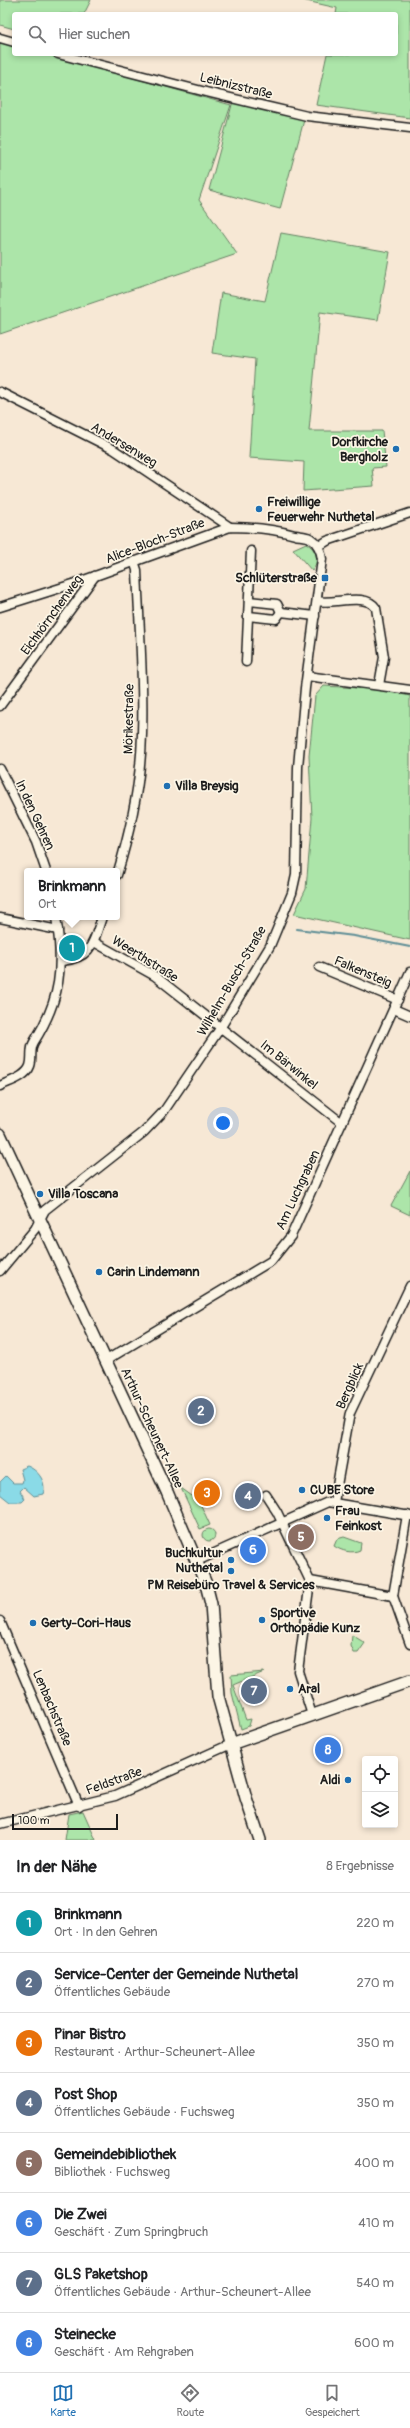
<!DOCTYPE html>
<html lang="de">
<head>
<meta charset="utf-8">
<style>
	:root { --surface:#fff; --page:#f6f6f6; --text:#202124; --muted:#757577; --line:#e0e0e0; --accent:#1f6fb2 }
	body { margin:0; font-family:Pangolin,sans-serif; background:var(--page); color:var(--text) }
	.controls { position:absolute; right:12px; bottom:12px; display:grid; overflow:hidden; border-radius:4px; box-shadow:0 2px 6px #0003 }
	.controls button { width:36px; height:36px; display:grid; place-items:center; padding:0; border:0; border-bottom:1px solid var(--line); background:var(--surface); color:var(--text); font:20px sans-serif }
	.scale { position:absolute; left:12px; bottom:10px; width:106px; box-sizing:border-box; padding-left:4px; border:2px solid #1c1c1c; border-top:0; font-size:11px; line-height:14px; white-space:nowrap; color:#1c1c1c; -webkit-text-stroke:3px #fcf5e5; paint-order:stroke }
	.you { position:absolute; left:223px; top:1123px; width:14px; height:14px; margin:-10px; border:3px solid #fff; border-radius:50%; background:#1a73e8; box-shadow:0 0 0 6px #1a73e833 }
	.badge { display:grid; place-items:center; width:26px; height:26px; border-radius:50%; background:var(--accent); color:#fff; font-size:13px; font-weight:700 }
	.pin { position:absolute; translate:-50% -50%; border:2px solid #fff; box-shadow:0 1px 4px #0006 }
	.popup { position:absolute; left:24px; top:868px; width:96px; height:52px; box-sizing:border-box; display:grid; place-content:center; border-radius:4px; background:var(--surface); filter:drop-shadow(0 1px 3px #0005); font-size:13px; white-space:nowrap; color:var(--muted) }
	.popup b { font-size:15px; color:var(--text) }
	.popup::after { content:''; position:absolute; left:50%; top:100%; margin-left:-8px; border:8px solid transparent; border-top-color:var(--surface) }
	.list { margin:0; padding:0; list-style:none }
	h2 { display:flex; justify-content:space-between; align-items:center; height:52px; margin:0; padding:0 16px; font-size:17px }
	h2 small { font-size:13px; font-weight:400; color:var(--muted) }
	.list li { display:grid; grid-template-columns:26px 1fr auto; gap:12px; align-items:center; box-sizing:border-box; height:60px; padding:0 16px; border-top:1px solid var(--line) }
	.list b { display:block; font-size:15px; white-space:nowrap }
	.list p { margin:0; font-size:13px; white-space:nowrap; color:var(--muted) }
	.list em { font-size:13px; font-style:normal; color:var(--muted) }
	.icon { flex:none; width:22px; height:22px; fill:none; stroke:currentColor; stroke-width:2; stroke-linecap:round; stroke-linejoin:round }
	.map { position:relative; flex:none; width:410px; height:1840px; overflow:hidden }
	.search { position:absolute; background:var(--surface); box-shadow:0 2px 6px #0003; left:12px; right:12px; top:12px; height:44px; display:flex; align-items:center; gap:10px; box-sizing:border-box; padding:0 14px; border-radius:4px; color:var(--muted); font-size:15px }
	.sheet { height:532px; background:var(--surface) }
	nav { display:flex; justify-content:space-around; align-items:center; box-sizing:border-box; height:56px; border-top:1px solid var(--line); background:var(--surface); font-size:11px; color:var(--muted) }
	nav a { display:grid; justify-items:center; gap:2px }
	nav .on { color:var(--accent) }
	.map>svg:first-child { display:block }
	.green { fill:#ace5a9; stroke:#648062 }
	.water { fill:#8adae7; stroke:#5e8e96 }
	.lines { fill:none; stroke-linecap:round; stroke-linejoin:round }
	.stream { stroke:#5e8e96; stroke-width:2 }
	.street-casing { stroke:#1c1c1c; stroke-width:11 }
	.secondary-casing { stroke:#1c1c1c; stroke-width:14 }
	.street { stroke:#fcf5e5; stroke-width:8 }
	.secondary { stroke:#fcf5e5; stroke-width:11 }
	.poi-dot { fill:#1f6fb2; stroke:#fcf5e5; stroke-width:1.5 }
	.labels { text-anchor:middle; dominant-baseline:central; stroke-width:3.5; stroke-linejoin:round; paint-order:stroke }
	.street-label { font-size:13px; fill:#1c1c1c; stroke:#fcf5e5 }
	.poi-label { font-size:13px; font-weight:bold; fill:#1c1c1c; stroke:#fcf5e5; text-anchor:start }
</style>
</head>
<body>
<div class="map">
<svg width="410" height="1840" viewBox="0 0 410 1840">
	<rect width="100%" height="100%" fill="#f7e8d5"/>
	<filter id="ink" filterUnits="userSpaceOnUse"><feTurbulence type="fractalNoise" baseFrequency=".025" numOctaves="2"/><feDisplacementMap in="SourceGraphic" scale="8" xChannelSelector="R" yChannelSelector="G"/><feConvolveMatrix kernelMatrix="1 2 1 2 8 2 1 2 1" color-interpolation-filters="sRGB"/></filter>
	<g filter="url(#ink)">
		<g class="green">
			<path d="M 0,0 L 91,0 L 84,14 L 14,14 L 14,29 L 0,25 Z"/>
			<path d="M 302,0 L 410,0 L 410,118 L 316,105 L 327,54 L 396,54 L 396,14 L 336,14 L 337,8 Z"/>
			<path d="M 0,40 L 14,44 L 14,54 L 47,54 L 231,105 L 199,200 L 237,254 L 0,334 Z"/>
			<path d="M 233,101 L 304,120 L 280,209 L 209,190 Z"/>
			<path d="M 281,233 L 390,252 L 378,320 L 320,312 L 309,431 L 382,431 L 386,467 L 372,468 L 374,486 L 303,491 L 304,462 L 249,458 L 255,359 L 212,353 L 221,293 L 265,301 Z"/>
			<path d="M 306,543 C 317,550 320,560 312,571 L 293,549 Z"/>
			<path d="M 324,686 L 377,689 L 410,696 L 410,940 L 294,914 L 306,889 L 312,818 L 309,756 L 315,696 Z"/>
			<path d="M 410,1171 L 410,1215 L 391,1206 Z"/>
			<path d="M 181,1488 L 199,1501 L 210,1525 L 200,1529 Z"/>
			<circle cx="209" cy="1535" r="6"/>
			<path d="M 344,1537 L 361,1543 L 360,1550 C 352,1554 341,1551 334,1546 L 337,1539 Z"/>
			<path d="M 352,1635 L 365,1643 L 358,1653 L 354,1653 L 351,1646 Z"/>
			<path d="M 264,1672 L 233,1685 L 246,1720 L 251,1719 L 249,1726 L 241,1729 L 232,1693 L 231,1675 Z"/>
			<path d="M 83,1811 L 96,1840 L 65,1840 L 69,1814 Z"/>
		</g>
		<path class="water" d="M 27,1466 C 38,1470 47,1482 43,1494 L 34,1496 L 24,1487 L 20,1491 L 25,1499 L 22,1502 L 10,1502 L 0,1494 L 0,1482 L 6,1476 L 13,1483 L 22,1483 L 23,1480 L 20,1469 Z"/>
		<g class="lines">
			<path class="stream" d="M 297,929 L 354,936 L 410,947"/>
			<g class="street-casing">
				<g id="street">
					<path d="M 0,38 L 14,42"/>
					<path d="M 58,54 L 210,93 L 307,116 L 410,128"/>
					<path d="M 0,392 L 113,449 L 230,527"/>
					<path d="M 319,546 L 327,541 L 410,513"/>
					<path d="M 249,601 L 277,604 L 281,612"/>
					<path d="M 317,601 C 334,605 365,592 376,608 L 384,657 L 379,685"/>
					<path d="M 0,607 L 73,584 L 230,527 C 253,527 273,529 295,535 C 300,536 306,536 310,538 C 318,543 321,551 322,559 L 305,688 L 298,767 L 296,875 L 292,893 L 270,946 L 221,1027 L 164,1111 L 144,1132 L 45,1210 L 35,1229 L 0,1271"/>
					<path d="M 281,612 L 315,616"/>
					<path d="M 248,616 L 276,619 L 281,612"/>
					<path d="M 246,662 L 251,551"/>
					<path d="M 307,676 L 410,690"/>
					<path d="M 0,706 L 95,576"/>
					<path d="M 0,769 L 36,842 L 46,871"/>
					<path d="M 117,875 C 131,829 141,782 142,734 C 144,679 139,624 137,570 L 134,561"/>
					<path d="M 0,918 L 58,930"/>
					<path d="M 94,942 L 155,976 L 342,1123"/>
					<path d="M 62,961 C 92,958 93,943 102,917"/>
					<path d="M 319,967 L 398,1000"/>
					<path d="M 394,1009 L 410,1016"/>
					<path d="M 0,1086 C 10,1081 26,1077 30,1066 C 33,1058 29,1050 34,1042 C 61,999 64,967 56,917"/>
					<path d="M 105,1361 L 271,1261 L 291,1236 L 410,972"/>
					<path d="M 266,1495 L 277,1512 L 310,1581 L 298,1671 L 312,1715"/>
					<path d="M 334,1502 L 350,1413 L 410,1286"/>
					<path d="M 407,1515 L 393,1596 L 410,1644"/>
					<path d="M 197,1561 L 328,1502 L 410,1516"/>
					<path d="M 310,1581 L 393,1596"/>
					<path d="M 0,1621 L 79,1806"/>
					<path d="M 0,1824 L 115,1796 L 231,1744"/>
				</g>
			</g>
			<g class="secondary-casing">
				<g id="secondary">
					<path d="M 0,1134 L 167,1492 L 206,1584 L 211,1604 L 218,1696 L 246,1798 L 260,1840"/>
					<path d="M 231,1744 L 410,1681"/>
				</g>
			</g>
			<use href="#street" class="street"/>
			<use href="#secondary" class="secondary"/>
		</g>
	</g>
	<g class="poi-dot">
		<circle cx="396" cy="449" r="4"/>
		<circle cx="259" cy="509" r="4"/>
		<rect x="321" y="574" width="8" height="8" rx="2"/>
		<circle cx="167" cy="786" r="4"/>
		<circle cx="40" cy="1194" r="4"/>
		<circle cx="99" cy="1272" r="4"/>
		<circle cx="302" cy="1490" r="4"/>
		<circle cx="327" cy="1518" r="4"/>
		<circle cx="231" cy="1560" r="4"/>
		<circle cx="231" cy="1571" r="4"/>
		<circle cx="262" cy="1620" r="4"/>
		<circle cx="33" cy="1623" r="4"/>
		<circle cx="290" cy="1689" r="4"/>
		<circle cx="348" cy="1780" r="4"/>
	</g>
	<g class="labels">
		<g class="street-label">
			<text transform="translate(236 86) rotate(14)">Leibnizstraße</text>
			<text transform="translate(124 445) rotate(31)">Andersenweg</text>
			<text transform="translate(155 541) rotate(-21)">Alice-Bloch-Straße</text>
			<text transform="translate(52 615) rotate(-54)">Eichhörnchenweg</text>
			<text transform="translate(129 719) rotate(-89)">Mörikestraße</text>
			<text transform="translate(35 815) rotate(65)">In den Gehren</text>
			<text transform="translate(145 959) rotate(32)">Weerthstraße</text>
			<text transform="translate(363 972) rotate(23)">Falkensteig</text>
			<text transform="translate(232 981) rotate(-60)">Wilhelm-Busch-Straße</text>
			<text transform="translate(289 1065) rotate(39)">Im Bärwinkel</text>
			<text transform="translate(298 1190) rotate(-65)">Am Luchgraben</text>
			<text transform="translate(350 1386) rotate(-66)">Bergblick</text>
			<text transform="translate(152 1428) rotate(65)">Arthur-Scheunert-Allee</text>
			<text transform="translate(52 1708) rotate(67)">Lenbachstraße</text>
			<text transform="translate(114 1781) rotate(-20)">Feldstraße</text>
		</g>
		<g class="poi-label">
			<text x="388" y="442" text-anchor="end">Dorfkirche<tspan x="388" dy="15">Bergholz</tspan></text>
			<text x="267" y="502">Freiwillige<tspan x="267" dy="15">Feuerwehr Nuthetal</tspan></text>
			<text x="317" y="578" text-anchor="end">Schlüterstraße</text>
			<text x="175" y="786">Villa Breysig</text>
			<text x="48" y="1194">Villa Toscana</text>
			<text x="107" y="1272">Carin Lindemann</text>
			<text x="310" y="1490">CUBE Store</text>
			<text x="335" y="1511">Frau<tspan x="335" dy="15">Feinkost</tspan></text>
			<text x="223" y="1553" text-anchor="end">Buchkultur<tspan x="223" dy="15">Nuthetal</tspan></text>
			<text x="231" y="1585" text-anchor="middle">PM Reisebüro Travel &amp; Services</text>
			<text x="270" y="1613">Sportive<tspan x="270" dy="15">Orthopädie Kunz</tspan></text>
			<text x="41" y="1623">Gerty-Cori-Haus</text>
			<text x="298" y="1689">Aral</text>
			<text x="340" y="1780" text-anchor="end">Aldi</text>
		</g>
	</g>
</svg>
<div class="controls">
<button><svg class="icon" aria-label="locate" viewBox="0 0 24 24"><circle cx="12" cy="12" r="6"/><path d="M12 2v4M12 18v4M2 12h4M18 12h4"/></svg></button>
<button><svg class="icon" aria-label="layers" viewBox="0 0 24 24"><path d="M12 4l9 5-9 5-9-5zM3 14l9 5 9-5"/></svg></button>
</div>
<div class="scale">100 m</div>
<div class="you"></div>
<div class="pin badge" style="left:72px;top:948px;background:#0f9aa8">1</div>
<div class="popup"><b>Brinkmann</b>Ort</div>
<div class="pin badge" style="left:201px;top:1411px;background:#5c6f8a">2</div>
<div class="pin badge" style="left:207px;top:1493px;background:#e8710a">3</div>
<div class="pin badge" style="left:248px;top:1496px;background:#5c6f8a">4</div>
<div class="pin badge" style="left:301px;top:1537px;background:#8d6e63">5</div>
<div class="pin badge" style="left:253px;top:1550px;background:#3f7fe0">6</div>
<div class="pin badge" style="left:254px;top:1691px;background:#5c6f8a">7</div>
<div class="pin badge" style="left:328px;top:1750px;background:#3f7fe0">8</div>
<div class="search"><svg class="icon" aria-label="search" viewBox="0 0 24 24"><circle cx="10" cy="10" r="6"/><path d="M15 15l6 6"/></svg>Hier suchen</div>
</div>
<section class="sheet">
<h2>In der Nähe<small>8 Ergebnisse</small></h2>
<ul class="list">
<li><span class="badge" style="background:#0f9aa8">1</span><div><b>Brinkmann</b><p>Ort · In den Gehren</p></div><em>220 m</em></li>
<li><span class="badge" style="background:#5c6f8a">2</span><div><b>Service-Center der Gemeinde Nuthetal</b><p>Öffentliches Gebäude</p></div><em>270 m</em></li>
<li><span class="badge" style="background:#e8710a">3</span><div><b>Pinar Bistro</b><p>Restaurant · Arthur-Scheunert-Allee</p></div><em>350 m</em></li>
<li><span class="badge" style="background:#5c6f8a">4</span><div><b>Post Shop</b><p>Öffentliches Gebäude · Fuchsweg</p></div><em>350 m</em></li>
<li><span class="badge" style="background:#8d6e63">5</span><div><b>Gemeindebibliothek</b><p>Bibliothek · Fuchsweg</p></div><em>400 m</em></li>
<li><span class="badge" style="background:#3f7fe0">6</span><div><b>Die Zwei</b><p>Geschäft · Zum Springbruch</p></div><em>410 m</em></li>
<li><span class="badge" style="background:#5c6f8a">7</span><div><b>GLS Paketshop</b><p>Öffentliches Gebäude · Arthur-Scheunert-Allee</p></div><em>540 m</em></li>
<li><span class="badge" style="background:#3f7fe0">8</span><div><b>Steinecke</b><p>Geschäft · Am Rehgraben</p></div><em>600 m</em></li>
</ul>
</section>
<nav>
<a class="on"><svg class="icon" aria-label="map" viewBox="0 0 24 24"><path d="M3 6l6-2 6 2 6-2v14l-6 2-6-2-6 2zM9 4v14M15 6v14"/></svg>Karte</a>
<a><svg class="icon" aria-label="directions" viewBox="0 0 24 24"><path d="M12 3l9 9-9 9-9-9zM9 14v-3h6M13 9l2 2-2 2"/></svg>Route</a>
<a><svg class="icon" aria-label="saved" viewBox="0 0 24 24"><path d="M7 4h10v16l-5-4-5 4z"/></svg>Gespeichert</a>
</nav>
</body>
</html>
